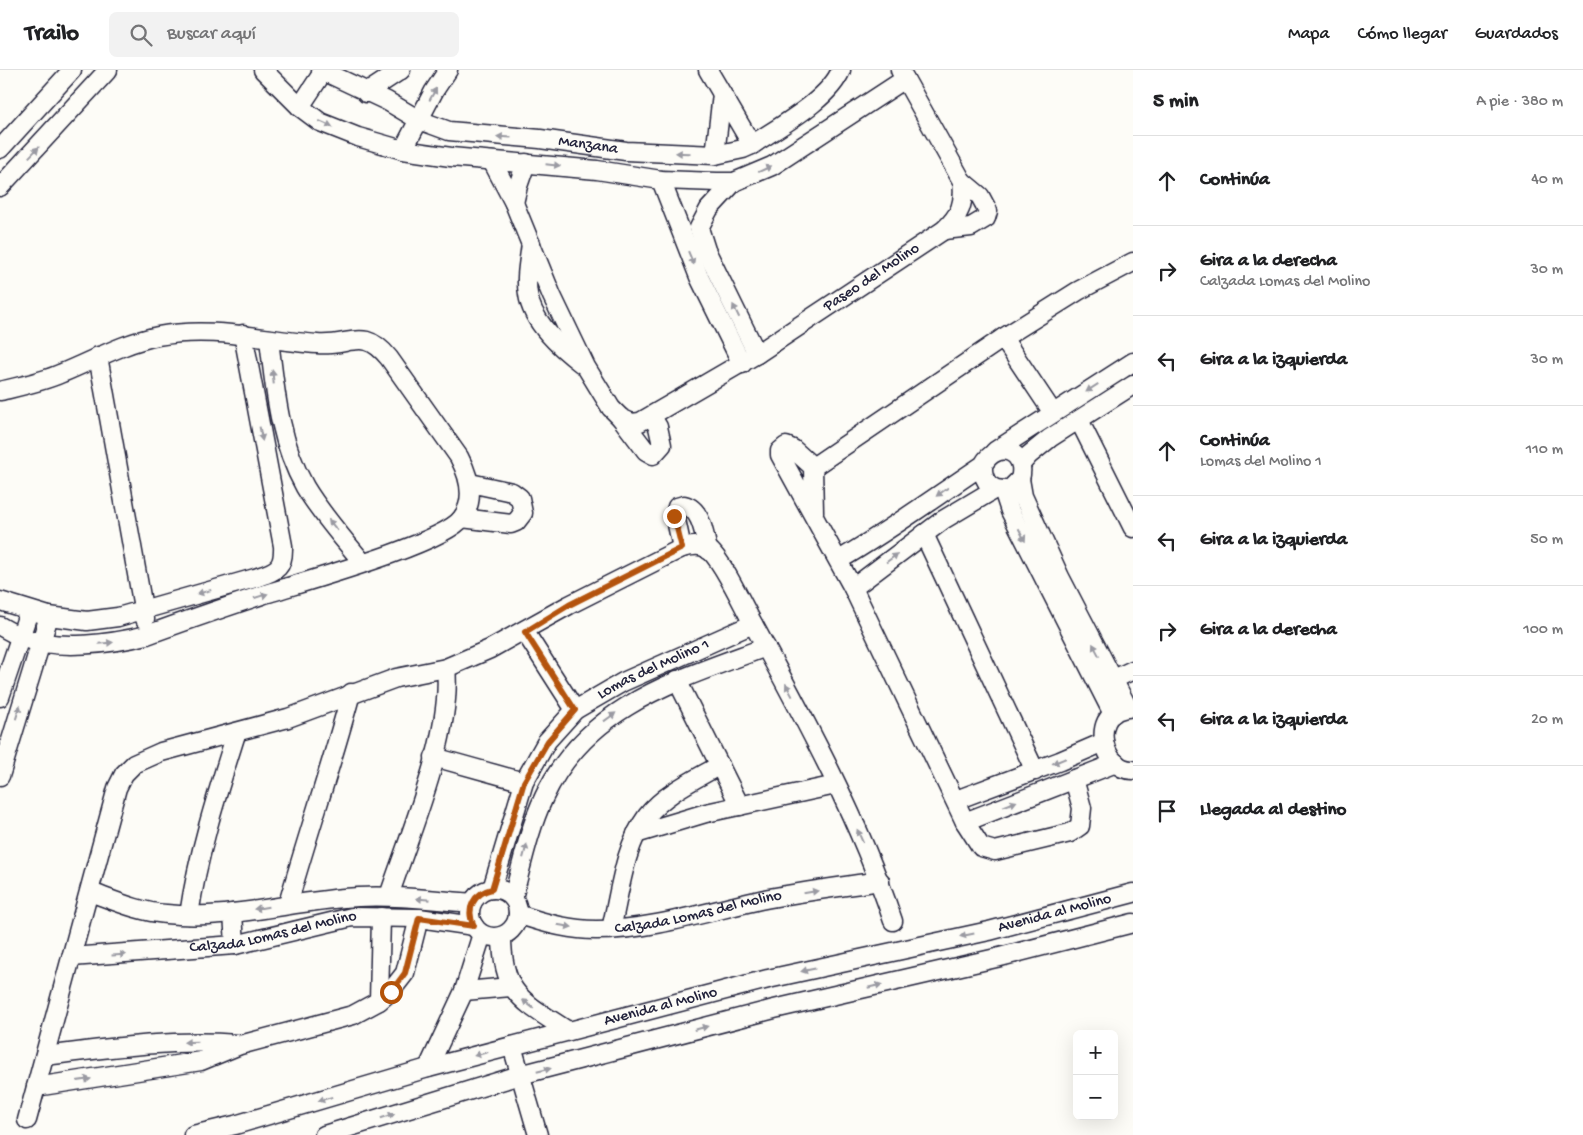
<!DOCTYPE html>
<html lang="es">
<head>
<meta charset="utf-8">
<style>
	:root { --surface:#fff; --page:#f2f2f2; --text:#202124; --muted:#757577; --line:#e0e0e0 }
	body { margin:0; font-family:"Gochi Hand",sans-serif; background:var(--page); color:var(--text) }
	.controls { position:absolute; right:15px; bottom:15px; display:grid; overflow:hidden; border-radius:8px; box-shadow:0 5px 20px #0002 }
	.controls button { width:45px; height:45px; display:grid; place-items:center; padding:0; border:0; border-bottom:1px solid var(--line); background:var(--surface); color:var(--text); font:25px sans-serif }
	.stop { position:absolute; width:15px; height:15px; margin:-11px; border:4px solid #b45309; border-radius:50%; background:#fff }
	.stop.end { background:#b45309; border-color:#fff; box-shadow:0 1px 5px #0008 }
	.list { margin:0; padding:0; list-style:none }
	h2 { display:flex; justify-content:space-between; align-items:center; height:65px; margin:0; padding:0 20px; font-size:21px }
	h2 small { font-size:16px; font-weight:400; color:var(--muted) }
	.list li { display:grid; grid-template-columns:32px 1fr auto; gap:15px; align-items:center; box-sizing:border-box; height:90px; padding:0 20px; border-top:1px solid var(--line) }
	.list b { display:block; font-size:19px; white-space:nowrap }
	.list p { margin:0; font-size:16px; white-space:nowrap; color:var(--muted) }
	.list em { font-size:16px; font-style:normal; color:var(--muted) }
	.icon { flex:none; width:28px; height:28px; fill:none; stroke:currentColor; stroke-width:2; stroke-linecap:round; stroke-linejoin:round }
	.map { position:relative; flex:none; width:1133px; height:1065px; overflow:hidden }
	header { display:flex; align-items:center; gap:30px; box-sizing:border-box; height:70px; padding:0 25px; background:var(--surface); border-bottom:1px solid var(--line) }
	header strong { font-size:24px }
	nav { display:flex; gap:28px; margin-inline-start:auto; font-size:18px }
	.search { width:350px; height:45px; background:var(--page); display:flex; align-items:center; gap:12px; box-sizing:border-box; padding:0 18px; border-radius:8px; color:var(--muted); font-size:19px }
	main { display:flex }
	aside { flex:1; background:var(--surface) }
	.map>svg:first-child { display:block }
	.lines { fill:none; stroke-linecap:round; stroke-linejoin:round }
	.minor-casing { stroke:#22223b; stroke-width:21 }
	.minor { stroke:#fdfcf7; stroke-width:18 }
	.oneway { fill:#9a9aa2 }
	.route { stroke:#b45309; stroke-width:6 }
	.labels { text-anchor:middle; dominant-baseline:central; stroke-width:4; stroke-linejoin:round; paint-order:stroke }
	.street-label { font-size:16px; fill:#22223b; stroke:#fdfcf7 }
</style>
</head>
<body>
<header>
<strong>Trailo</strong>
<div class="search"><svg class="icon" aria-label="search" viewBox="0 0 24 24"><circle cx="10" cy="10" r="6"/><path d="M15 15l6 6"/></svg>Buscar aquí</div>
<nav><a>Mapa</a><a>Cómo llegar</a><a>Guardados</a></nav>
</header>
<main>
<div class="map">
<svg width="1133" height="1065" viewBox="0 0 1133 1065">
	<rect width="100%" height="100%" fill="#fdfcf7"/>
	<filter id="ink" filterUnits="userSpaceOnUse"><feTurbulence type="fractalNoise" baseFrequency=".02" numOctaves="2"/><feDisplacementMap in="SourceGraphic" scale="10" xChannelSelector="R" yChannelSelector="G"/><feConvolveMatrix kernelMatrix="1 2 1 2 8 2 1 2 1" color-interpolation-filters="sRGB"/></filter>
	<g filter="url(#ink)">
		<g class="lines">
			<g class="minor-casing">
				<g id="minor">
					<path d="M 263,0 L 300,37 L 320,52 L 358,67 L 403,80 L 451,87 L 597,100 L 661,110 L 717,112 L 734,112 L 772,96 L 905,9"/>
					<path id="s1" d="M 321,0 L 387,31 L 419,50 L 449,61 L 540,69 L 626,81 L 715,85 L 743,79 L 752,75 C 778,57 829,30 841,0"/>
					<path d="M 708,0 L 752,75"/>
					<path d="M 366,23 L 401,0"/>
					<path d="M 300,37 L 323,2"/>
					<path d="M 0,79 L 72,0"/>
					<path d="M 403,80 L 434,21 L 448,0"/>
					<path d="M 715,85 L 722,24"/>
					<path id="s2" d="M 492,91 L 514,133 L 552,226 L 586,297 L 611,338 L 621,348 L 632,353 L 640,352 L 757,284 L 944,160 C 960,145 965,134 962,111 L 900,0"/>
					<path d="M 661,110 L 699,207 L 742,294"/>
					<path d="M 734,112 L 709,139 L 699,158 L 706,180 L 757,284"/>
					<path d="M 0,117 L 108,0"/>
					<path d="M 514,133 L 518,116 L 526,93"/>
					<path d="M 944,160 L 971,157 L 986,148 L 988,141 L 980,126 L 962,111"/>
					<path d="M 531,174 C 529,190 525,208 528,224 C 532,253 561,278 582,294"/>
					<path d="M 1003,268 L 1053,343"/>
					<path d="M 269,269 C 275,320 279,371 305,417 C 321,444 343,468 363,493"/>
					<path d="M 98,286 L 145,549"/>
					<path d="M 0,321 C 21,316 42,312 62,303 C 94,290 123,273 158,266 C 214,256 262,270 317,274 C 351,277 363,256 389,288 L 459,387 C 469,406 476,429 462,448 C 443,474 299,513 262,525 C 223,538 185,551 147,565 C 111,574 57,581 21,567 C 14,564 7,560 0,556"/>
					<path d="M 621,348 L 646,381 L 653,385 L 662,375 L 658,357 L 652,347"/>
					<path d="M 1079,350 L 1133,458"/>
					<path d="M 995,381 L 1133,292"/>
					<path d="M 1021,394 L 1029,385 L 1050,368 L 1133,315"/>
					<path d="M 813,397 L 1003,268 L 1078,221 L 1133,192"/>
					<path d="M 1020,409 L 1023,426 L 1060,507 L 1128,638"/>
					<path d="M 1003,420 L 1010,441 L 1113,644"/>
					<path d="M 814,443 L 813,397 L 793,379 L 786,376 L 780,381 L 780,385 L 853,518 L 965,752 L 981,777 L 995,781 L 1070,763 L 1080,756 L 1082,738 L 1074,709"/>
					<path d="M 462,448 L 511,454 L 516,452 L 523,443 L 520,428 L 512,422 L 470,413"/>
					<path d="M 924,464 L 1035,701"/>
					<path d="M 682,478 L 675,445 L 677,437 L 684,435 C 702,439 704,465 708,480"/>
					<path d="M 839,490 C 889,461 935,427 983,395 C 997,369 1028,381 1020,409 L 1010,419 C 992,423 982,412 983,395"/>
					<path d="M 853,518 L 943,450 L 995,419"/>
					<path d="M 0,531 L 49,546 L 87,551 L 118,547 L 255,508 C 275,501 284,500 283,476 L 243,264"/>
					<path d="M 525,562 L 575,640"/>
					<path d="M 677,610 L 740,736"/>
					<path d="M 1112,610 L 1133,600"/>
					<path d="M 0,627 L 29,541"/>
					<path d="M 1123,639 C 1090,646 1103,701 1133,700"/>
					<path d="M 434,687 L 524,712"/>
					<path d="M 0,706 L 49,546"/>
					<path d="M 956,730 L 1060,691 L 1104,672"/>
					<path d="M 965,752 L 1116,693"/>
					<path d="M 636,764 L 706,743 L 836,715"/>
					<circle cx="494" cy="843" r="24"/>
					<path id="s3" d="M 492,819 L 524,712 L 547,671 L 575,640 L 623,612 L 753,554"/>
					<path d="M 90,822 C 115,831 140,842 166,844 C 230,851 294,830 358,827 C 396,825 434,830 472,833"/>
					<path d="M 389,826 C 410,763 453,663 446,598"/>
					<path d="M 513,828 C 522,794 529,759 544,727 C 587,635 678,610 766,577"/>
					<path d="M 288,834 C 308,763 332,694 351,623"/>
					<path d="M 233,843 L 235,875"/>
					<path id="s4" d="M 518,844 C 543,853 570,860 596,860 C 651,860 706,842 760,830 C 799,822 840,817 880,811"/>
					<path d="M 189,845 C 198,783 217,724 236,664"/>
					<path d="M 611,859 C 620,822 624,777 647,746 C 665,723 696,709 720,695"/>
					<path d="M 502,866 C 502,925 523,931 568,961"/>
					<path id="s5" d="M 71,887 L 235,875 L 352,847 L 419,848 L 474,856"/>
					<path d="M 464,921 L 511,917"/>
					<path d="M 379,931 L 381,847"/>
					<path d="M 512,976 L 538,1065"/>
					<path d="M 45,986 C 109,978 172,969 237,974"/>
					<path d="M 428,998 L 464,921 L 482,864"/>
					<path d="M 36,1017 L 201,991 L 240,975 L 353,945 L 379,931 L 391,921 L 405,903 L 419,848"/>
					<path d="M 27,1050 L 117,718 L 124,704 L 134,694 L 161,682 L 288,648 L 396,608 L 446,598 L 490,579 L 569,535 L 682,478 C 692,476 699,474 708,479 C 721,488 743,535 751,550 C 804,648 858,746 893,851"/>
					<path id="s6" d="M 193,1065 L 235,1055 L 428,998 L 768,909 L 989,861 L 1133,823"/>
					<path d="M 324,1065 L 520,1005 L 774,939 L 996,888 L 1133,853"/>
				</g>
			</g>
			<use href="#minor" class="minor"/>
		</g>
		<defs><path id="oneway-solid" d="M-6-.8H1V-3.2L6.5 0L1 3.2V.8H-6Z" transform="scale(1.25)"/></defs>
		<g class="oneway">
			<use href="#oneway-solid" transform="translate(433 24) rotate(-61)"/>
			<use href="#oneway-solid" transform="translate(326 54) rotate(24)"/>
			<use href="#oneway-solid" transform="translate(504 67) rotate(-176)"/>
			<use href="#oneway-solid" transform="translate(34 82) rotate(-46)"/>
			<use href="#oneway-solid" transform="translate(683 83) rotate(-178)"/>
			<use href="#oneway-solid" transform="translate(553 95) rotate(6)"/>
			<use href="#oneway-solid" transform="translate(765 99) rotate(-25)"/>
			<use href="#oneway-solid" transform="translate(691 188) rotate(67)"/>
			<use href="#oneway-solid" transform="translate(736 241) rotate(-116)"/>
			<use href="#oneway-solid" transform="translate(273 307) rotate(-96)"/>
			<use href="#oneway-solid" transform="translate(1092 318) rotate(147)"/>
			<use href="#oneway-solid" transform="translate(261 364) rotate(79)"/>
			<use href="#oneway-solid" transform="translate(942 422) rotate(144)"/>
			<use href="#oneway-solid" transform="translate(333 455) rotate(-129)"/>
			<use href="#oneway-solid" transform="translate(1022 465) rotate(63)"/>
			<use href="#oneway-solid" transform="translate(892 488) rotate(-37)"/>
			<use href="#oneway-solid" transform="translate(204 522) rotate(164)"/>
			<use href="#oneway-solid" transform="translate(261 526) rotate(-18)"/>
			<use href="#oneway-solid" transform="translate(106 573) rotate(-5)"/>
			<use href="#oneway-solid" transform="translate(1096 580) rotate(-118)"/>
			<use href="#oneway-solid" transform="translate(789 620) rotate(-118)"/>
			<use href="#oneway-solid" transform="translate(18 642) rotate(-73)"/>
			<use href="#oneway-solid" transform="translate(610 647) rotate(-36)"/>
			<use href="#oneway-solid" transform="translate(1059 691) rotate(158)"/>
			<use href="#oneway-solid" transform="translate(1010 734) rotate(-21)"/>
			<use href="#oneway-solid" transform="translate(860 766) rotate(-114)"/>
			<use href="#oneway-solid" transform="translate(525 781) rotate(-75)"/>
			<use href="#oneway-solid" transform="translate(811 822) rotate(-9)"/>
			<use href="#oneway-solid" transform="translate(423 829) rotate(-175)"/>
			<use href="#oneway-solid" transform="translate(261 838) rotate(171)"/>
			<use href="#oneway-solid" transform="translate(565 856) rotate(9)"/>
			<use href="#oneway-solid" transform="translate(967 865) rotate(168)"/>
			<use href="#oneway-solid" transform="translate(119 885) rotate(-3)"/>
			<use href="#oneway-solid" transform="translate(808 900) rotate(168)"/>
			<use href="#oneway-solid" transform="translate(875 916) rotate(-13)"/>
			<use href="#oneway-solid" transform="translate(528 934) rotate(-142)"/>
			<use href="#oneway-solid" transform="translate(701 958) rotate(-15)"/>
			<use href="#oneway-solid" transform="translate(191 972) rotate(178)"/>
			<use href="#oneway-solid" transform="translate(481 984) rotate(165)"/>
			<use href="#oneway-solid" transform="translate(544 1000) rotate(-13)"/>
			<use href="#oneway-solid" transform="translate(84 1010) rotate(-8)"/>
			<use href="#oneway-solid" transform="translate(325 1029) rotate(164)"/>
			<use href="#oneway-solid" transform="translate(388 1046) rotate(-17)"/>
		</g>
	</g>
	<g class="lines" filter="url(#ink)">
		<path class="route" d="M 391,922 L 405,903 L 419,848 L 474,856 C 465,839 474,823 492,819 L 524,712 L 548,671 L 575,640 L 525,562 L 569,535 L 682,478 L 674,446"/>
	</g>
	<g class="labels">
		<g class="street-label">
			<text stroke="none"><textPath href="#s1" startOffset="282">Manzana</textPath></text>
			<text stroke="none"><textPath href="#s2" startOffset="582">Paseo del Molino</textPath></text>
			<text stroke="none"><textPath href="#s3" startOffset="289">Lomas del Molino 1</textPath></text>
			<text stroke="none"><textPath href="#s4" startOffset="184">Calzada Lomas del Molino</textPath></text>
			<text stroke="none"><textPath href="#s6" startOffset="890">Avenida al Molino</textPath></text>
			<text stroke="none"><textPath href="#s5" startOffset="204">Calzada Lomas del Molino</textPath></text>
			<text stroke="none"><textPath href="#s6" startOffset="485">Avenida al Molino</textPath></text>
		</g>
	</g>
</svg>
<div class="controls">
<button>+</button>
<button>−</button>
</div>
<div class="stop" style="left:391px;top:922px"></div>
<div class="stop end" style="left:674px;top:446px"></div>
</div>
<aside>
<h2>5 min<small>A pie · 380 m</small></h2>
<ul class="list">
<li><svg class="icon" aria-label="ahead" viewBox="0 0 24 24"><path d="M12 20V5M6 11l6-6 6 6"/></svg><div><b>Continúa</b></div><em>40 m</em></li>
<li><svg class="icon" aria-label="right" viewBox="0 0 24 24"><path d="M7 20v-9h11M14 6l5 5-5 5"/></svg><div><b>Gira a la derecha</b><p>Calzada Lomas del Molino</p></div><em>30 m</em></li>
<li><svg class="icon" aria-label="left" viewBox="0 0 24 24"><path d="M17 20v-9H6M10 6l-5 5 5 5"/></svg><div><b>Gira a la izquierda</b></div><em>30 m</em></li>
<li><svg class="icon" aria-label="ahead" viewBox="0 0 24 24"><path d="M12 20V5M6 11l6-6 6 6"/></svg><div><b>Continúa</b><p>Lomas del Molino 1</p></div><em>110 m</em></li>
<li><svg class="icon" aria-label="left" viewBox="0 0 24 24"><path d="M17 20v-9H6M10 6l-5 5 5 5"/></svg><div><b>Gira a la izquierda</b></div><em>50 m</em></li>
<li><svg class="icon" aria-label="right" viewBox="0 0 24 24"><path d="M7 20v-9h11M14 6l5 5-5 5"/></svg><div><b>Gira a la derecha</b></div><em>100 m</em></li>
<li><svg class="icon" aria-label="left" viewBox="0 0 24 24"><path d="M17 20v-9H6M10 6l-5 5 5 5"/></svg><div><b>Gira a la izquierda</b></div><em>20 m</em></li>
<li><svg class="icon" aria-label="arrive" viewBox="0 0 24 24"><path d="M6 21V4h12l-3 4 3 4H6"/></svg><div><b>Llegada al destino</b></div></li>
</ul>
</aside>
</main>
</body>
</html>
